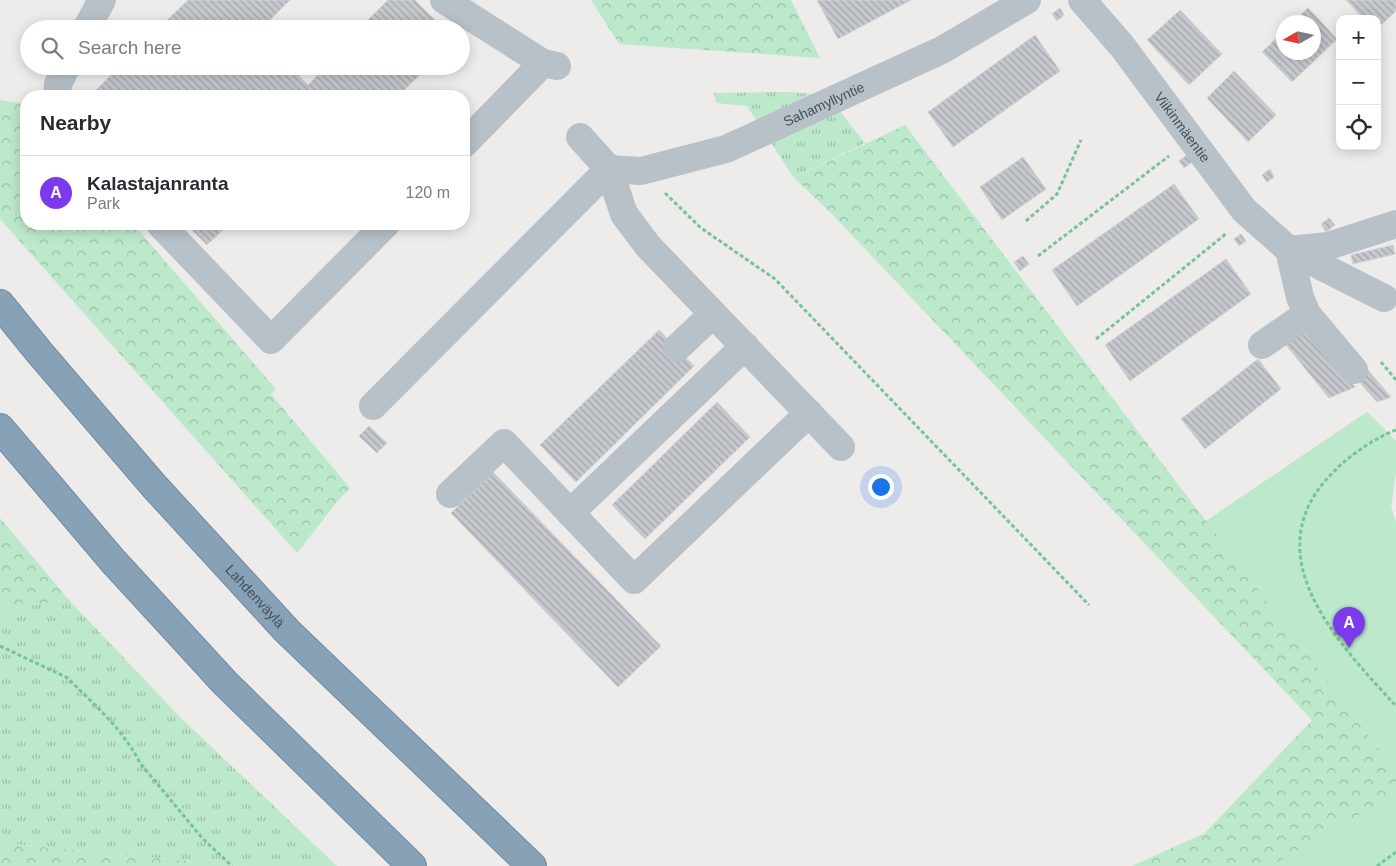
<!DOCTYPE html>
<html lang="en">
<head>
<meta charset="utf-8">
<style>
	:root { --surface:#fff; --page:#f7f7f7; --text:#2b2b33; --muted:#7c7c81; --line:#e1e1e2; --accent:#7c3aed }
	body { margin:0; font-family:Arial,sans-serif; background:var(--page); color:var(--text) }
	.controls { position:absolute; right:15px; top:15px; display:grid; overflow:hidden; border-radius:10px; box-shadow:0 2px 12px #0003 }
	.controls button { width:45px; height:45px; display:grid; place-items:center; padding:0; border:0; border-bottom:1px solid var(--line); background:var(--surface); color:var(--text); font:25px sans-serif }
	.compass { position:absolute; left:1276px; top:15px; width:45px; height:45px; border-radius:50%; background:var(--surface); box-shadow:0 2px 12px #0003; rotate:261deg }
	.you { position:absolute; left:880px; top:486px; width:18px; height:18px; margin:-12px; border:4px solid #fff; border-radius:50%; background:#1a73e8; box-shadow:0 0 0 8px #1a73e833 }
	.badge { display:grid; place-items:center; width:32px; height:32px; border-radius:50%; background:var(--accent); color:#fff; font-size:16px; font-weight:700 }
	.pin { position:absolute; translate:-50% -41px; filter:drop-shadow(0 1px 2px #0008) }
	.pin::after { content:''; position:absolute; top:26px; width:18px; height:15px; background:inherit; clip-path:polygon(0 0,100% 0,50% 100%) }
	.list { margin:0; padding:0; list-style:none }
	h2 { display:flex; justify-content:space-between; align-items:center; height:65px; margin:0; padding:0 20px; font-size:21px }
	h2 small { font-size:16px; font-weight:400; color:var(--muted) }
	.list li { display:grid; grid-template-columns:32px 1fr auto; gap:15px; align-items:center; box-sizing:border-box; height:75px; padding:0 20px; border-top:1px solid var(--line) }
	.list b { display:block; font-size:19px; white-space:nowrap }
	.list p { margin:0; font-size:16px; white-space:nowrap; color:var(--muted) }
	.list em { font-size:16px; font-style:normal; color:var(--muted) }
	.icon { flex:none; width:28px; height:28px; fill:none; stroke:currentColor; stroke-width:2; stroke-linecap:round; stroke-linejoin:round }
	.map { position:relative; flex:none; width:1396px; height:866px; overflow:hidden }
	.search { position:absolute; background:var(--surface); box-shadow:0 2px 12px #0003; left:20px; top:20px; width:450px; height:55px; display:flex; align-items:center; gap:12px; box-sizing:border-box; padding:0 18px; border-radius:28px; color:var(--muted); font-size:19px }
	.panel { position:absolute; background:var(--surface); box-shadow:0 2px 12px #0003; left:20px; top:90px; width:450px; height:140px; border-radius:20px }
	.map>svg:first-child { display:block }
	.grass { fill:url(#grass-tufts) }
	.forest { fill:url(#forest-crowns) }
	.green { fill:#bce9cb }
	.building { fill:url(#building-back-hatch); stroke:#d0d2d7 }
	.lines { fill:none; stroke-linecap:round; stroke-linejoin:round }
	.highway-casing { stroke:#728ca2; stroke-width:30 }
	.path { stroke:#77c49a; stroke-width:3; stroke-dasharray:4 2.5; stroke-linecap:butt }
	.minor { stroke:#b7c1c7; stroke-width:28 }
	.highway { stroke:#87a1b7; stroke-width:28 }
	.labels { text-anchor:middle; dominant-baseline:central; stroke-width:4.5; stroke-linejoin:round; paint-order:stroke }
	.street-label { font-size:14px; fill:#455057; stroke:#fff }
</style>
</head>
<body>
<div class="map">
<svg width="1396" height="866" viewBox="0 0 1396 866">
	<defs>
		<pattern id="grass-tufts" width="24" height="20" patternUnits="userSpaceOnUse" patternTransform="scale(1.25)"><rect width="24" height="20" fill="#bce9cb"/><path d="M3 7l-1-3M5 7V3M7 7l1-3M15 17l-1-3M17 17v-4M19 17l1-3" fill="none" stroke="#9bbfa8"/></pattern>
		<pattern id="forest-crowns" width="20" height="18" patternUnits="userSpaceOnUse" patternTransform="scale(1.25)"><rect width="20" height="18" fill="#bce9cb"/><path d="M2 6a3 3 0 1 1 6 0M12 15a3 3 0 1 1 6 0" fill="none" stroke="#9bbfa8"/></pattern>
		<pattern id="building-back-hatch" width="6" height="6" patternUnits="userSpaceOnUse" patternTransform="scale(1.25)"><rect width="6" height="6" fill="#c5c9ce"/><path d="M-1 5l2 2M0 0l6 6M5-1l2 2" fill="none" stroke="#a2a6aa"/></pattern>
	</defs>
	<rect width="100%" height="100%" fill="#eeebeb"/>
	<g class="grass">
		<path d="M 789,92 L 827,95 L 865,143 L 794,178 L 747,106 L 716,103 L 714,93 Z"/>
		<path d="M 69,600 L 179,716 L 337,866 L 241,866 L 0,843 L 0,610 Z"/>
	</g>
	<g class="forest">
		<path d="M 591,0 L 791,0 L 820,58 L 619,44 Z"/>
		<path d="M 0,100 L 26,104 L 26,224 L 133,224 L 276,389 L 271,394 L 350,488 L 336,503 L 297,553 L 0,219 Z"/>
		<path d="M 905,125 L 1206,521 L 1367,412 L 1396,441 L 1396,470 L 1391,507 L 1396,523 L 1396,866 L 1132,866 L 1205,833 L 1312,720 L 831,213 L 794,178 Z"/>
		<path d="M 0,518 L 69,600 L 0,610 Z"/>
		<path d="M 0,843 L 241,866 L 0,866 Z"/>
	</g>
	<g class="green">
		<path d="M 1367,412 L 1396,441 L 1396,470 L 1391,507 L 1396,523 L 1396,772 L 1206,521 Z"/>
		<path d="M 1396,794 L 1396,866 L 1270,866 Z"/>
	</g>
	<g class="building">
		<path d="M 188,0 L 290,0 L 266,24 L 271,29 L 158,29 Z"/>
		<path d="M 388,0 L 415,0 L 444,29 L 359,29 Z"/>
		<path d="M 817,0 L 911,0 L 838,39 Z"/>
		<path d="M 1346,0 L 1396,0 L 1396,11 L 1377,29 L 1377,19 L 1364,19 Z"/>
		<path d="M 1060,8 L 1064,15 L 1057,21 L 1052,14 Z"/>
		<path d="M 1308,8 L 1337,39 L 1292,82 L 1262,52 L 1284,31 L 1284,52 L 1314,52 L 1314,22 L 1293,22 Z"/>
		<path d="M 1180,10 L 1222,54 L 1189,85 L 1147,40 Z"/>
		<path d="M 122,20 L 131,29 L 113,29 Z"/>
		<path d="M 1035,35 L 1060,71 L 953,147 L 928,112 Z"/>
		<path d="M 120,66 L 290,66 L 308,85 L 327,66 L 429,66 L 398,96 L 90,96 Z"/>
		<path d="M 1234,71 L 1276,115 L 1248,142 L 1207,98 Z"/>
		<path d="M 1187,155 L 1192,162 L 1184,168 L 1179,161 Z"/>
		<path d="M 1023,157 L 1046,189 L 1002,220 L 980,187 Z"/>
		<path d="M 1270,169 L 1274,177 L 1267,182 L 1262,175 Z"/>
		<path d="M 1174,184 L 1199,219 L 1077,306 L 1052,270 Z"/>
		<path d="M 1329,218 L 1335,225 L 1326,232 L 1321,224 Z"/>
		<path d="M 186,224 L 229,224 L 207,245 Z"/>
		<path d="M 1241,234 L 1246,241 L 1239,246 L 1234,239 Z"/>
		<path d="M 1393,245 L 1395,254 L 1353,264 L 1351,255 Z"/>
		<path d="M 1023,256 L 1029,264 L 1020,271 L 1014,262 Z"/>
		<path d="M 1226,259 L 1251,294 L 1130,381 L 1105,345 Z"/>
		<path d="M 1306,328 L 1355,387 L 1329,398 L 1286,345 Z"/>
		<path d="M 659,330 L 694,366 L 576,482 L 540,445 Z"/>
		<path d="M 1258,359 L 1281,389 L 1205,449 L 1181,419 Z"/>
		<path d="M 1367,369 L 1391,397 L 1377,402 L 1356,378 Z"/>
		<path d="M 717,402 L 750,437 L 645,539 L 612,505 Z"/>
		<path d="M 369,426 L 387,443 L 377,453 L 359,436 Z"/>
		<path d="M 493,472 L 661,646 L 618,687 L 451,513 Z"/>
	</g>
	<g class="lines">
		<g class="highway-casing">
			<g id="highway">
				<path id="s3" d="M 0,304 L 39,352 L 154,486 L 287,631 L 532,866"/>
				<path d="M 0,428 L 113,561 L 225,683 L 412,866"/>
			</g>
		</g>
		<g class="path">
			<path d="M 665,193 L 701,228 L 775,279 L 1089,605"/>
			<path d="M 1026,221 L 1057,194 L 1081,140"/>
			<path d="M 1038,256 L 1169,156"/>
			<path d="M 1096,339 L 1227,233"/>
			<path d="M 1381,362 L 1396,380"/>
			<path d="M 1396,430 C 1370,440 1343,460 1325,481 C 1257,561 1342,647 1396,706"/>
			<path d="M 0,646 L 66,677 C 72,682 77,688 83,693 C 105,715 126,735 140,763 L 203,839 L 232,866"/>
			<path d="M 1377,866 L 1396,852"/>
		</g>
		<g class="minor">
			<path d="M 444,0 L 543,63"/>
			<path id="s1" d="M 1082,0 L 1122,46 L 1244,210 L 1289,250 L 1384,298"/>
			<path d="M 86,29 L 102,0"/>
			<path d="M 57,96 L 58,84 L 67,66"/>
			<path d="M 580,137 L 609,169 L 624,214 L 648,246 L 841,447"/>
			<path d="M 464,144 L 543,63 L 557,66"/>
			<path d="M 160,224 L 271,340 L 386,224"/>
			<path d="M 1289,250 L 1300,297 L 1307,314 L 1354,370"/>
			<path d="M 1289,250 L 1328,246 L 1396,224"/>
			<path d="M 1262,345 L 1307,314"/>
			<path d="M 677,348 L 713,314"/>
			<path id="s2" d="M 373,406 L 609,169 L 641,171 L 726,149 L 942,50 L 1027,0"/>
			<path d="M 450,494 L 504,443 L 634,580 L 809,413"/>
			<path d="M 570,513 L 745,346"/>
		</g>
		<use href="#highway" class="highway"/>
	</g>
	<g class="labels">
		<g class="street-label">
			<text stroke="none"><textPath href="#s2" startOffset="562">Sahamyllyntie</textPath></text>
			<text stroke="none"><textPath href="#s1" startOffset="162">Viikinmäentie</textPath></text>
			<text stroke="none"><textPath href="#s3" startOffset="388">Lahdenväylä</textPath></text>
		</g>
	</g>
</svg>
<div class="controls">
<button>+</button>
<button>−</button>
<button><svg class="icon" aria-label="locate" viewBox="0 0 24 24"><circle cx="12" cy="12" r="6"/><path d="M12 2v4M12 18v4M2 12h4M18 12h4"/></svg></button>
</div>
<svg class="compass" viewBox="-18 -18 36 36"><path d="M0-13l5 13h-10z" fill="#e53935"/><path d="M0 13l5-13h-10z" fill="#7c7c81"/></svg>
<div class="you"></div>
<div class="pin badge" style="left:1349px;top:648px">A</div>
<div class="search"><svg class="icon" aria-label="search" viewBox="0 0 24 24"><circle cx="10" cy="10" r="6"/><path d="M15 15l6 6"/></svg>Search here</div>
<section class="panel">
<h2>Nearby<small></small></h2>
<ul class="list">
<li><span class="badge">A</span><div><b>Kalastajanranta</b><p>Park</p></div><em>120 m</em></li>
</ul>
</section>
</div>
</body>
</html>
